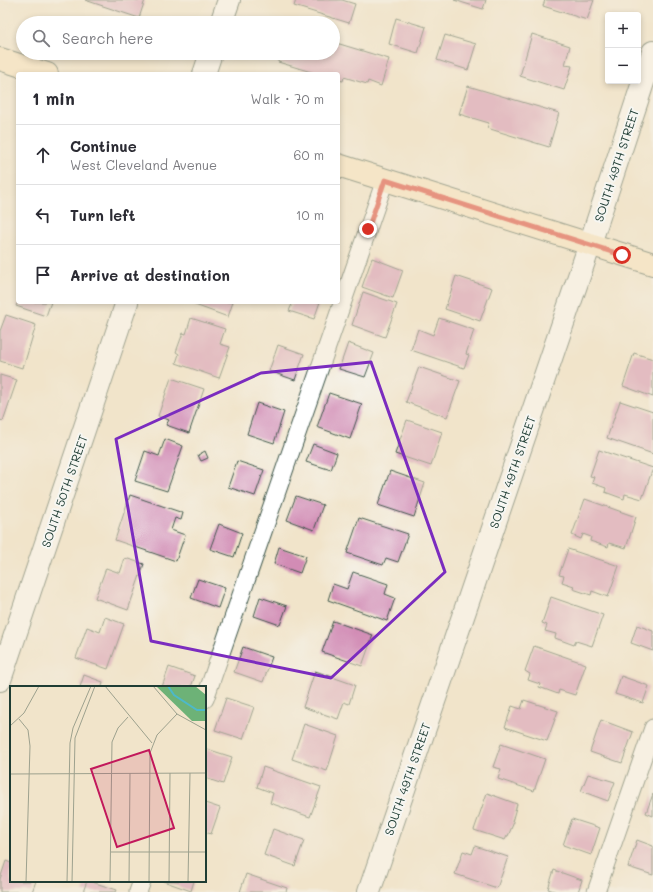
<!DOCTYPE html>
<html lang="en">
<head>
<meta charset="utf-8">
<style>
	:root { --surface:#fff; --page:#f2f2f3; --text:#2b2b33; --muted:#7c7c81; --line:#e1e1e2 }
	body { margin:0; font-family:Mali,sans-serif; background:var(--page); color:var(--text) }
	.controls { position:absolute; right:12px; top:12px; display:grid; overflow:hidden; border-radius:4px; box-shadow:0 2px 6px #0003 }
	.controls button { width:36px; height:36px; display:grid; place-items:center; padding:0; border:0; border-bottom:1px solid var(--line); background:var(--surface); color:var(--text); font:20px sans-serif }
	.stop { position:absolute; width:12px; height:12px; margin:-9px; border:3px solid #d93025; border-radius:50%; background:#fff }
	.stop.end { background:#d93025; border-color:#fff; box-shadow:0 1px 4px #0008 }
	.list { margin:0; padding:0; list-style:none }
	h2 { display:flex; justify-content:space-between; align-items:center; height:52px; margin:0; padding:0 16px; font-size:17px }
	h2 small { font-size:13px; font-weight:400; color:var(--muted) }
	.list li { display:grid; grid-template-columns:26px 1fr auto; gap:12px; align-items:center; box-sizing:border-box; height:60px; padding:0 16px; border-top:1px solid var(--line) }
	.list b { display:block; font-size:15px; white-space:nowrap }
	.list p { margin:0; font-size:13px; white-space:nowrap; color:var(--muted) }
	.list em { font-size:13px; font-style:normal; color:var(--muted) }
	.icon { flex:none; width:22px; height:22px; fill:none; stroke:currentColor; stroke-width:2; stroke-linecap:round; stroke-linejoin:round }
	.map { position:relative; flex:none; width:653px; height:892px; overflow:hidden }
	.search { position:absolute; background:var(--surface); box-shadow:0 2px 6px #0003; left:16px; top:16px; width:324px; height:44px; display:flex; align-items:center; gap:10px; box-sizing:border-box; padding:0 14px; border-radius:22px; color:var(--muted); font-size:15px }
	.panel { position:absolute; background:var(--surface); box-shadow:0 2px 6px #0003; left:16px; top:72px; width:324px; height:232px; border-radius:4px }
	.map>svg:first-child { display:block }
	.building { fill:#d28cb5 }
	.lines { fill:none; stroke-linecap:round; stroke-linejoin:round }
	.lane-casing { stroke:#3e564a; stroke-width:19 }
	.street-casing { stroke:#3e564a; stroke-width:24 }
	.secondary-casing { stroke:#3e564a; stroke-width:24 }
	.lane { stroke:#fff; stroke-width:17 }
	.street { stroke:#fff; stroke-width:22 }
	.secondary { stroke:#fae7c3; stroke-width:22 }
	.route { stroke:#d93025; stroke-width:5 }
	.marked { fill:none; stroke:#7b2cbf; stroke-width:3; stroke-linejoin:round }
	.labels { text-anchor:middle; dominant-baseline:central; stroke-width:4; stroke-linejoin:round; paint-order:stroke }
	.street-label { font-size:12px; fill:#1f3d34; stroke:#f6f6f2 }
	.inset-river { fill:none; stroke:#4db9c9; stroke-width:2 }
	.inset-road { fill:none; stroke:#9da18e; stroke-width:1 }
	.view { fill:#c2185b; fill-opacity:0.15; stroke:#c2185b; stroke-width:2 }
	.inset-edge { fill:none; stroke:#1f3d34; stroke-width:2 }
</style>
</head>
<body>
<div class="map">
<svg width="653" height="892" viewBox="0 0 653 892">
	<rect width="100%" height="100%" fill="#f6f6f2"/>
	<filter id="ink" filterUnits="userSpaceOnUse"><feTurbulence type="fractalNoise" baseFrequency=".025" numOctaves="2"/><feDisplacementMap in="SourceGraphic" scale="8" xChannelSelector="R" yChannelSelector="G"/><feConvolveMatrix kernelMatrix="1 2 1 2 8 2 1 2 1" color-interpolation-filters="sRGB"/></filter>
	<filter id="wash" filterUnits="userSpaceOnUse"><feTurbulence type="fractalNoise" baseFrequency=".012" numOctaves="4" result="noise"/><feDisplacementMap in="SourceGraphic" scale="16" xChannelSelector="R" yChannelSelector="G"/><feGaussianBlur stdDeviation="0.9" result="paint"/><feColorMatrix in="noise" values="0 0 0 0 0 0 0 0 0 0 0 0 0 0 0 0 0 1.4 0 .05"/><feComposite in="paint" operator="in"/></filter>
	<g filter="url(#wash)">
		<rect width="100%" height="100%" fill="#f1e4ca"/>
		<g id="blocks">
			<g class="building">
				<path d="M 85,0 L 145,0 L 139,18 Z"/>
				<path d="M 296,0 L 342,0 L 355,4 L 349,23 L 294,6 Z"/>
				<path d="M 454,0 L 486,0 L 483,9 Z"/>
				<path d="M 545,0 L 594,0 L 587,20 L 543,6 Z"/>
				<path d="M 396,18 L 426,27 L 418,53 L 389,44 Z"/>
				<path d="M 532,34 L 570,46 L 565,65 L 572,66 L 564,90 L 520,76 Z"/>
				<path d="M 445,35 L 476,44 L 468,70 L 437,60 Z"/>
				<path d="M 333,42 L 389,59 L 381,86 L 368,81 L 367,84 L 344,77 L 343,81 L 338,80 L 338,74 L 318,74 L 278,62 L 281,53 L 333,53 Z"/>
				<path d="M 468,86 L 559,113 L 549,147 L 487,128 L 489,123 L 459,114 Z"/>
				<path d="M 372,258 L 403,270 L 393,298 L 362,287 Z"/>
				<path d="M 456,276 L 492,288 L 480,321 L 445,309 Z"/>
				<path d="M 363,292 L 397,304 L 385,337 L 352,325 Z"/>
				<path d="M 18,302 L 51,302 L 46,316 L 16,306 Z"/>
				<path d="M 196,302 L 233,302 L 228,317 L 195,305 Z"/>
				<path d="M 293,302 L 320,302 L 314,319 L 289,311 Z"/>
				<path d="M 6,315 L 36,325 L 24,365 L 23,364 L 22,368 L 0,361 L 0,331 Z"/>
				<path d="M 191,318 L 225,329 L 220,344 L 230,347 L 219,378 L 176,363 L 179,354 L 176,352 L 183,333 L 186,334 Z"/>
				<path d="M 439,318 L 474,330 L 466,354 L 469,355 L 464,368 L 411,350 L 418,329 L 433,335 Z"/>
				<path d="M 348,343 L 374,353 L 365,377 L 339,369 Z"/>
				<path d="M 278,345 L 304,354 L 295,380 L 269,371 Z"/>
				<path d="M 634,353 L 653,359 L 653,397 L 623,386 Z"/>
				<path d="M 419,367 L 460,381 L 447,417 L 406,402 Z"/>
				<path d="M 0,375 L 17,380 L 3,421 L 0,420 Z"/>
				<path d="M 171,378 L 204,389 L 189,433 L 166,425 L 169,420 L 158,416 Z"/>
				<path d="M 329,393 L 362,404 L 350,439 L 317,427 Z"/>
				<path d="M 620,401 L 653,412 L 653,454 L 607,438 Z"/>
				<path d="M 257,403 L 284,412 L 274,443 L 247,434 Z"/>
				<path d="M 407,420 L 442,432 L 431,466 L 395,454 Z"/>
				<path d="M 165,439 L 183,446 L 167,491 L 135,481 L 145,451 L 159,456 Z"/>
				<path d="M 313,444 L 337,453 L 331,470 L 306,462 Z"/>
				<path d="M 599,450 L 653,468 L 642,499 L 625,494 L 624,499 L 605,492 L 606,488 L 592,483 L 594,477 L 590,476 Z"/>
				<path d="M 205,451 L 208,458 L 201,461 L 198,455 Z"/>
				<path d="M 237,461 L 264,470 L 255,496 L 228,487 Z"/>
				<path d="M 390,471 L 425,483 L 414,517 L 378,505 Z"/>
				<path d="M 130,495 L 183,513 L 181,520 L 175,518 L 171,530 L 185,535 L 176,561 L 115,540 Z"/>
				<path d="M 296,496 L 323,505 L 314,530 L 287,520 Z"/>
				<path d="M 585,499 L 636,517 L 626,548 L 609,543 L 608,547 L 590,541 L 591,537 L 583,534 L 581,539 L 572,535 Z"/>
				<path d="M 359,518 L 408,534 L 398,562 L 386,558 L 383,565 L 347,553 Z"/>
				<path d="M 219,524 L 242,533 L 234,557 L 210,549 Z"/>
				<path d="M 279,547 L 306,556 L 300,573 L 274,564 Z"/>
				<path d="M 568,549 L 619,566 L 608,597 L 592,591 L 591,595 L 573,589 L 574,586 L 562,582 L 564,576 L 559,575 Z"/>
				<path d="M 125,558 L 144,564 L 128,610 L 95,598 L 106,568 L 120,573 Z"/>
				<path d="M 353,572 L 388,584 L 385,594 L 395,598 L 387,621 L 328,600 L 333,584 L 347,589 Z"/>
				<path d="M 198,579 L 225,588 L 218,608 L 191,598 Z"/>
				<path d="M 260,597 L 287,606 L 280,625 L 254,616 Z"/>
				<path d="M 551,597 L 603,615 L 592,646 L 576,641 L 574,645 L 555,638 L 556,634 L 545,631 L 547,625 L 542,623 Z"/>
				<path d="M 105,617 L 124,624 L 108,669 L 76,658 L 87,627 L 100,632 Z"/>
				<path d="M 333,621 L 373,635 L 362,666 L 322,652 Z"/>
				<path d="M 637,625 L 653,631 L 653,651 L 631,643 Z"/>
				<path d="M 534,646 L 586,664 L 575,695 L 559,690 L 558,694 L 539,687 L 540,684 L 528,680 L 530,674 L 525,671 Z"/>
				<path d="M 243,647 L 272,657 L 263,682 L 234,672 Z"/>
				<path d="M 169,667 L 195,676 L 191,687 L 162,687 Z"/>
				<path d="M 315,671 L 355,685 L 349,704 L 344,702 L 338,719 L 303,707 Z"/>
				<path d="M 84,675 L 103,682 L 102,687 L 80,687 Z"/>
				<path d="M 621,676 L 649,686 L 643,703 L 615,694 Z"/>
				<path d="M 226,698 L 254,707 L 243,739 L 215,730 Z"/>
				<path d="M 524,700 L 558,711 L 547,741 L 505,727 L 512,706 L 521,709 Z"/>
				<path d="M 601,720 L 633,732 L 622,763 L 590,752 Z"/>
				<path d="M 304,724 L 338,736 L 327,771 L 292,759 Z"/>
				<path d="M 501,744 L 545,759 L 534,791 L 498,779 L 501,769 L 493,767 Z"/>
				<path d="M 207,749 L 232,757 L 223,784 L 205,778 L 205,756 Z"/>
				<path d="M 263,767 L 321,787 L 310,817 L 270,803 L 273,793 L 257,787 Z"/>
				<path d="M 588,774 L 615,782 L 608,801 L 581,791 Z"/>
				<path d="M 487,793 L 517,804 L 512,822 L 514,822 L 508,836 L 507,836 L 505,840 L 474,830 Z"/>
				<path d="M 653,794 L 653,816 L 646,813 Z"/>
				<path d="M 205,803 L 220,808 L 211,834 L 205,832 Z"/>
				<path d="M 572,819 L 600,828 L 591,855 L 563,845 Z"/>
				<path d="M 273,829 L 304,840 L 295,866 L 264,855 Z"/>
				<path d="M 637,840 L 653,846 L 653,875 L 628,867 Z"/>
				<path d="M 475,846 L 508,857 L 497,888 L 455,874 L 463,851 L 472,854 Z"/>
				<path d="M 6,861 L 11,863 L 11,881 L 36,881 L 32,892 L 0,892 L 0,879 Z"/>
				<path d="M 554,870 L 582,880 L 578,892 L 557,892 L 548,889 Z"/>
				<path d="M 246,874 L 287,888 L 286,892 L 240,892 Z"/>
				<path d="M 87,881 L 89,881 L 117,890 L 116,892 L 83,892 Z"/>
				<path d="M 163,881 L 194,881 L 191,891 Z"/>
			</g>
		</g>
	</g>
	<g filter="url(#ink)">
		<use href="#blocks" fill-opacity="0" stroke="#3e564a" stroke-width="1"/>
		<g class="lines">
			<g class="lane-casing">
				<g id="lane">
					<path d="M 205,699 L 385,180"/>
					<path d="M 138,892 L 142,881"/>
					<path d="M 596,892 L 653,728"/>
				</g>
			</g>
			<g class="street-casing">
				<g id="street">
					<path d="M 221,23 L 229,0"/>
					<path d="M 204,74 L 211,53"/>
					<path d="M 0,680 L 127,302"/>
					<path d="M 369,892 L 590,244 L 653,52"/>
				</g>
			</g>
			<g class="secondary-casing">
				<g id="secondary">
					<path d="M 0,59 L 47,74"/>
					<path d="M 338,165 L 653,264"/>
				</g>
			</g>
			<use href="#lane" class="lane"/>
			<use href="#street" class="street"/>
			<use href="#secondary" class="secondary"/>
		</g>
	</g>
	<g class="lines" filter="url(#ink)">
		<path class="route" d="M 368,229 L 385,180 L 622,255"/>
	</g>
	<path d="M0 0H653V892H0ZM 371,362 L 445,572 L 331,678 L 151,641 L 116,439 L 261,373 Z" fill="#f1e4ca" fill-opacity=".55" fill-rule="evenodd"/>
	<path class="marked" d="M 371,362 L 445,572 L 331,678 L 151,641 L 116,439 L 261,373 Z"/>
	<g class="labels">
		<g class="street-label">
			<text transform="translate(616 165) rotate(-72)">SOUTH 49TH STREET</text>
			<text transform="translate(512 472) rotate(-71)">SOUTH 49TH STREET</text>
			<text transform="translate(64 491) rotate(-71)">SOUTH 50TH STREET</text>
			<text transform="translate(407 779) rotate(-71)">SOUTH 49TH STREET</text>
		</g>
	</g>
	<g transform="translate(10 686)">
		<rect width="196" height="196" fill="#f1e4ca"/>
		<path d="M 146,0 L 185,0 L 196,9 L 196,35 L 182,35 Z" fill="#6db277"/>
		<path class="inset-river" d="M 158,0 L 164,9 L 187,24 L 196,24"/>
		<path class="inset-road" d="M 95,0 L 142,57M 143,0 L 167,28 L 196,44M 9,33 L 18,44 L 20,60 L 16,196M 0,40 L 14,27 L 29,0M 0,88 L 196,87M 101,166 L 196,166M 57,196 L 60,57 L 63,42 L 81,0M 62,196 L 65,52 L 85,0M 100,196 L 102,56 L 108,42 L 118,31M 119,196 L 120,87M 139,196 L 140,67 L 147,49 L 167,28M 159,196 L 160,87M 178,196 L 180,87"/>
		<path class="view" d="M 139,64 L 164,142 L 107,161 L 81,83 Z"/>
		<rect width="196" height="196" class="inset-edge"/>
	</g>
</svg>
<div class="controls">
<button>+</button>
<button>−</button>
</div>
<div class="stop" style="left:622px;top:255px"></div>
<div class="stop end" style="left:368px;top:229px"></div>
<div class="search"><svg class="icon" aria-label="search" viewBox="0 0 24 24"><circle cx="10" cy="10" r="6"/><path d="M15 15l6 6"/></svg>Search here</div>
<section class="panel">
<h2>1 min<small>Walk · 70 m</small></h2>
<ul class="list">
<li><svg class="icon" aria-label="ahead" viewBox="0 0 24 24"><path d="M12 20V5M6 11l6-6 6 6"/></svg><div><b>Continue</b><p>West Cleveland Avenue</p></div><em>60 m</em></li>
<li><svg class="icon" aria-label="left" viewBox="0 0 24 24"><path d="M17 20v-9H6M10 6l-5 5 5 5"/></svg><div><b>Turn left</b></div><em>10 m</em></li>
<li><svg class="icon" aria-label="arrive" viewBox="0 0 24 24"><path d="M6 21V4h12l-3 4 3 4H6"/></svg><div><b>Arrive at destination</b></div></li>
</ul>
</section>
</div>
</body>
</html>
